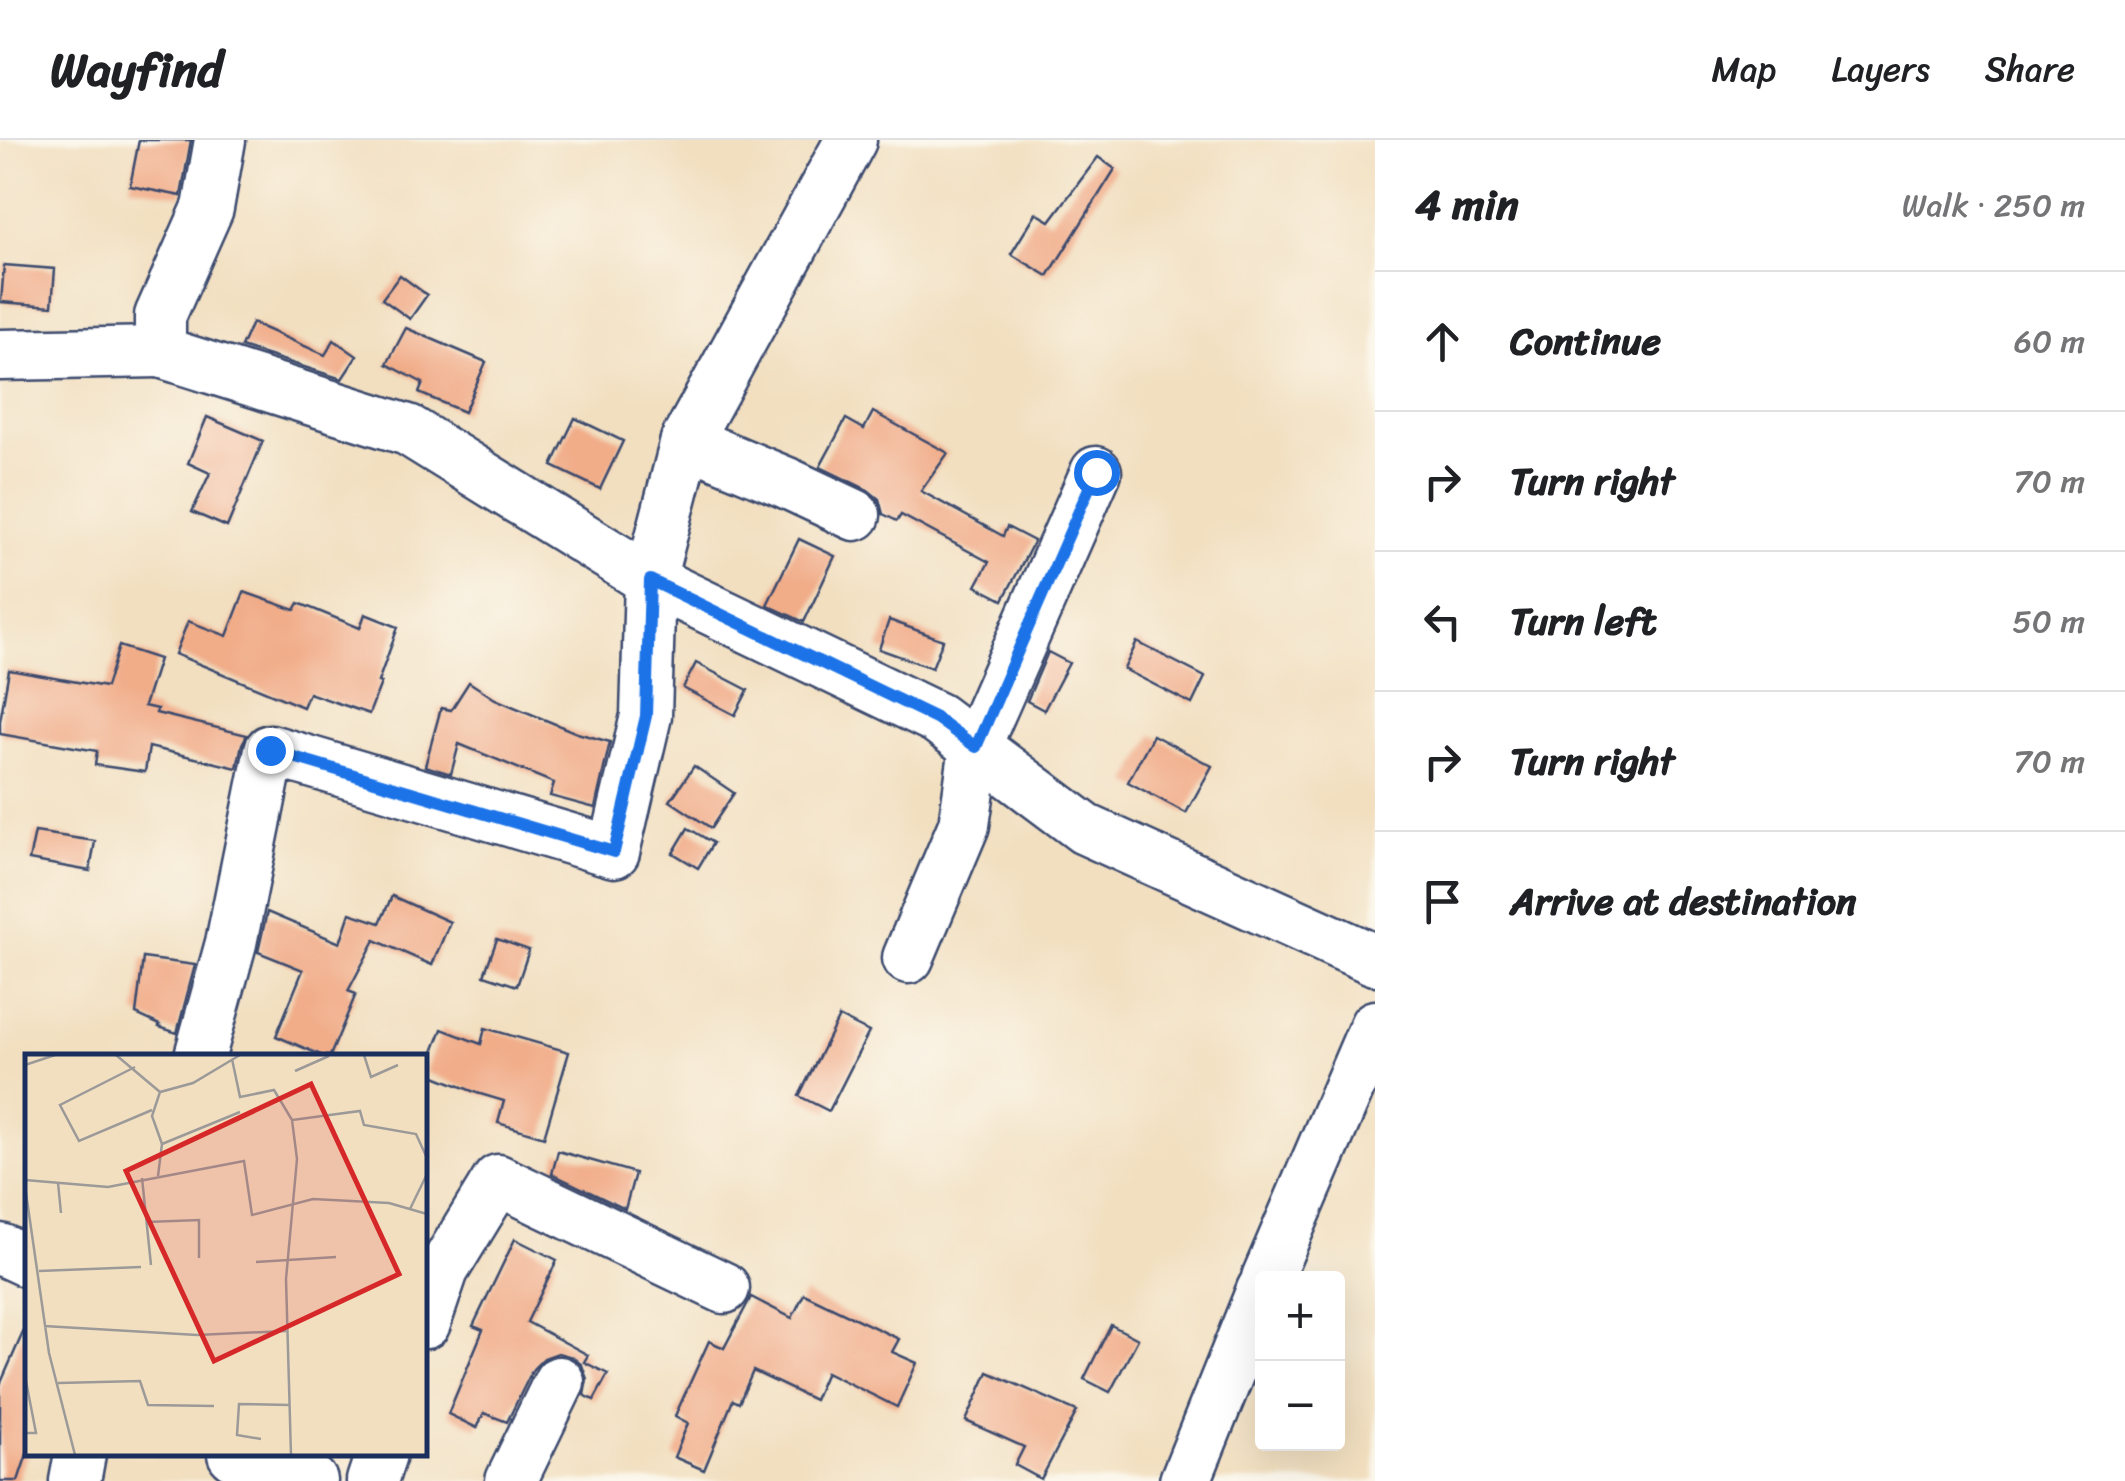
<!DOCTYPE html>
<html lang="en">
<head>
<meta charset="utf-8">
<style>
	:root { --surface:#fff; --page:#f6f6f6; --text:#202124; --muted:#757577; --line:#e0e0e0 }
	body { margin:0; font-family:Sriracha,sans-serif; background:var(--page); color:var(--text) }
	.controls { position:absolute; right:30px; bottom:30px; display:grid; overflow:hidden; border-radius:10px; box-shadow:0 10px 40px #0002 }
	.controls button { width:90px; height:90px; display:grid; place-items:center; padding:0; border:0; border-bottom:2px solid var(--line); background:var(--surface); color:var(--text); font:50px sans-serif }
	.stop { position:absolute; width:30px; height:30px; margin:-22px; border:8px solid #1a73e8; border-radius:50%; background:#fff }
	.stop.end { background:#1a73e8; border-color:#fff; box-shadow:0 2px 10px #0008 }
	.list { margin:0; padding:0; list-style:none }
	h2 { display:flex; justify-content:space-between; align-items:center; height:130px; margin:0; padding:0 40px; font-size:42px }
	h2 small { font-size:32px; font-weight:400; color:var(--muted) }
	.list li { display:grid; grid-template-columns:65px 1fr auto; gap:30px; align-items:center; box-sizing:border-box; height:140px; padding:0 40px; border-top:2px solid var(--line) }
	.list b { display:block; font-size:38px; white-space:nowrap }
	.list em { font-size:32px; font-style:normal; color:var(--muted) }
	.icon { flex:none; width:55px; height:55px; fill:none; stroke:currentColor; stroke-width:2; stroke-linecap:round; stroke-linejoin:round }
	.map { position:relative; flex:none; width:1375px; height:1341px; overflow:hidden }
	header { display:flex; align-items:center; gap:60px; box-sizing:border-box; height:140px; padding:0 50px; background:var(--surface); border-bottom:2px solid var(--line) }
	header strong { font-size:48px }
	nav { display:flex; gap:55px; margin-inline-start:auto; font-size:35px }
	main { display:flex }
	aside { flex:1; background:var(--surface) }
	.map>svg:first-child { display:block }
	.building { fill:#f1ac88 }
	.lines { fill:none; stroke-linecap:round; stroke-linejoin:round }
	.minor-casing { stroke:#3b496d; stroke-width:55 }
	.minor { stroke:#fff; stroke-width:50 }
	.route { stroke:#1a73e8; stroke-width:12 }
	.inset-road { fill:none; stroke:#9c9999; stroke-width:2.5 }
	.view { fill:#d62828; fill-opacity:0.15; stroke:#d62828; stroke-width:5 }
	.inset-edge { fill:none; stroke:#1b2f5e; stroke-width:5 }
</style>
</head>
<body>
<header>
<strong>Wayfind</strong>
<nav><a>Map</a><a>Layers</a><a>Share</a></nav>
</header>
<main>
<div class="map">
<svg width="1375" height="1341" viewBox="0 0 1375 1341">
	<rect width="100%" height="100%" fill="#fbf7ec"/>
	<filter id="ink" filterUnits="userSpaceOnUse"><feTurbulence type="fractalNoise" baseFrequency=".01" numOctaves="2"/><feDisplacementMap in="SourceGraphic" scale="20" xChannelSelector="R" yChannelSelector="G"/><feConvolveMatrix kernelMatrix="1 2 1 2 8 2 1 2 1" color-interpolation-filters="sRGB"/></filter>
	<filter id="wash" filterUnits="userSpaceOnUse"><feTurbulence type="fractalNoise" baseFrequency=".0048" numOctaves="4" result="noise"/><feDisplacementMap in="SourceGraphic" scale="40" xChannelSelector="R" yChannelSelector="G"/><feGaussianBlur stdDeviation="2.25" result="paint"/><feColorMatrix in="noise" values="0 0 0 0 0 0 0 0 0 0 0 0 0 0 0 0 0 1.4 0 .05"/><feComposite in="paint" operator="in"/></filter>
	<g filter="url(#wash)">
		<rect width="100%" height="100%" fill="#f2dfc0"/>
		<g id="blocks">
			<g class="building">
				<path d="M 139,0 L 191,0 L 181,56 L 130,46 Z"/>
				<path d="M 1098,17 L 1115,29 L 1048,136 L 1011,114 L 1036,73 L 1050,81 Z"/>
				<path d="M 4,125 L 55,129 L 52,166 L 1,162 Z"/>
				<path d="M 400,135 L 427,155 L 410,179 L 382,159 Z"/>
				<path d="M 252,183 L 325,215 L 334,200 L 357,216 L 342,239 L 241,207 Z"/>
				<path d="M 406,188 L 486,222 L 464,272 L 419,253 L 423,243 L 387,224 Z"/>
				<path d="M 873,272 L 948,313 L 921,351 L 1003,396 L 1007,387 L 1034,401 L 1003,460 L 976,446 L 989,422 L 901,375 L 897,381 L 883,374 L 879,359 L 868,350 L 820,327 L 846,279 L 864,289 Z"/>
				<path d="M 207,277 L 263,301 L 227,387 L 192,372 L 210,333 L 188,323 Z"/>
				<path d="M 575,278 L 623,301 L 600,349 L 552,326 Z"/>
				<path d="M 799,399 L 835,416 L 804,482 L 767,465 Z"/>
				<path d="M 244,452 L 295,470 L 299,463 L 360,488 L 365,474 L 398,487 L 378,542 L 381,543 L 369,574 L 309,553 L 303,567 L 175,514 L 188,481 L 227,496 Z"/>
				<path d="M 889,480 L 943,500 L 932,528 L 879,509 Z"/>
				<path d="M 1137,502 L 1205,537 L 1192,564 L 1124,529 Z"/>
				<path d="M 119,506 L 159,519 L 144,566 L 157,569 L 156,573 L 247,595 L 242,604 L 237,628 L 149,607 L 145,632 L 95,625 L 97,611 L 0,594 L 0,581 L 9,530 L 106,547 Z"/>
				<path d="M 1048,512 L 1069,523 L 1044,570 L 1027,561 Z"/>
				<path d="M 696,523 L 748,550 L 735,575 L 683,548 Z"/>
				<path d="M 469,542 L 495,559 L 577,593 L 610,602 L 595,668 L 550,656 L 554,643 L 459,604 L 451,634 L 425,626 L 441,568 L 451,570 Z"/>
				<path d="M 1153,595 L 1212,626 L 1186,673 L 1128,642 Z"/>
				<path d="M 694,626 L 734,653 L 711,688 L 670,661 Z"/>
				<path d="M 688,688 L 713,703 L 698,728 L 673,713 Z"/>
				<path d="M 35,692 L 95,701 L 90,731 L 29,720 Z"/>
				<path d="M 392,756 L 450,782 L 432,825 L 375,800 L 348,851 L 356,854 L 330,916 L 323,916 L 276,896 L 303,830 L 258,812 L 267,772 L 340,803 L 350,773 L 380,783 Z"/>
				<path d="M 497,799 L 529,810 L 517,846 L 484,835 Z"/>
				<path d="M 143,818 L 195,825 L 177,893 L 159,887 L 160,885 L 136,874 Z"/>
				<path d="M 839,877 L 869,892 L 829,971 L 799,956 Z"/>
				<path d="M 485,888 L 569,912 L 544,997 L 498,983 L 504,961 L 477,953 L 425,932 L 442,889 L 481,904 Z"/>
				<path d="M 558,1011 L 635,1033 L 625,1069 L 552,1034 Z"/>
				<path d="M 515,1099 L 557,1120 L 527,1182 L 588,1215 L 584,1222 L 608,1234 L 594,1260 L 584,1255 L 587,1239 L 582,1225 L 572,1217 L 558,1213 L 544,1218 L 533,1229 L 507,1282 L 484,1273 L 477,1288 L 448,1274 L 483,1190 L 473,1186 Z"/>
				<path d="M 804,1154 L 899,1199 L 892,1212 L 917,1223 L 897,1267 L 826,1232 L 814,1260 L 753,1231 L 739,1263 L 733,1260 L 704,1330 L 674,1317 L 688,1283 L 675,1276 L 709,1201 L 724,1208 L 751,1157 L 792,1178 Z"/>
				<path d="M 28,1181 L 28,1311 L 18,1341 L 0,1341 L 0,1245 Z"/>
				<path d="M 1111,1185 L 1138,1199 L 1110,1252 L 1084,1239 Z"/>
				<path d="M 988,1232 L 1077,1271 L 1041,1339 L 1015,1325 L 1024,1307 L 966,1281 Z"/>
			</g>
		</g>
	</g>
	<g filter="url(#ink)">
		<use href="#blocks" fill-opacity="0" stroke="#3b496d" stroke-width="2.5"/>
		<g class="lines">
			<g class="minor-casing">
				<g id="minor">
					<path d="M 220,0 L 208,68 L 160,176 L 160,212 L 408,290 L 650,440 L 937,578 L 1085,689 L 1375,820"/>
					<path d="M 0,215 L 160,212"/>
					<path d="M 686,301 L 787,343 L 855,375"/>
					<path d="M 908,818 L 964,685 L 975,607 L 1096,332"/>
					<path d="M 200,916 L 231,803 L 270,610 L 614,712 L 646,576 L 650,440 L 686,301 L 851,0"/>
					<path d="M 0,1109 L 28,1122"/>
					<path d="M 1267,1138 L 1375,886"/>
					<path d="M 425,1183 L 443,1130 L 498,1040 L 724,1148"/>
					<path d="M 233,1314 L 312,1341"/>
					<path d="M 75,1341 L 80,1314"/>
					<path d="M 372,1341 L 381,1314"/>
					<path d="M 511,1341 L 559,1242"/>
					<path d="M 1185,1341 L 1262,1150"/>
				</g>
			</g>
			<use href="#minor" class="minor"/>
		</g>
	</g>
	<g class="lines" filter="url(#ink)">
		<path class="route" d="M 270,610 L 614,712 L 646,576 L 650,440 L 936,578 L 976,607 L 1096,332"/>
	</g>
	<g transform="translate(25 914)">
		<rect width="402" height="402" fill="#f2dfc0"/>
		<path class="inset-road" d="M 91,1 L 135,38 L 168,29 L 215,1M 339,1 L 346,23 L 373,11M 207,5 L 215,43 L 249,36 L 267,66M 0,11 L 30,1M 110,13 L 35,51 L 54,87 L 127,56M 270,17 L 304,2M 137,90 L 215,58M 133,122 L 137,90 L 127,62 L 135,38M 117,124 L 126,211M 0,126 L 83,133 L 219,107 L 227,161 L 288,145 L 364,149 L 402,160M 33,129 L 36,159M 0,132 L 24,299 L 50,401M 385,155 L 402,120M 122,168 L 174,166 L 174,204M 231,208 L 311,203M 14,217 L 116,213M 19,272 L 172,281 L 261,277M 0,322 L 11,379 L 0,379M 33,329 L 115,327 L 123,351 L 189,352M 236,385 L 212,381 L 214,350 L 265,351M 266,401 L 261,225 L 272,105 L 267,66 L 335,57 L 339,71 L 391,80 L 402,104"/>
		<path class="view" d="M 286,30 L 374,220 L 189,307 L 101,117 Z"/>
		<rect width="402" height="402" class="inset-edge"/>
	</g>
</svg>
<div class="controls">
<button>+</button>
<button>−</button>
</div>
<div class="stop" style="left:1096px;top:332px"></div>
<div class="stop end" style="left:270px;top:610px"></div>
</div>
<aside>
<h2>4 min<small>Walk · 250 m</small></h2>
<ul class="list">
<li><svg class="icon" aria-label="ahead" viewBox="0 0 24 24"><path d="M12 20V5M6 11l6-6 6 6"/></svg><div><b>Continue</b></div><em>60 m</em></li>
<li><svg class="icon" aria-label="right" viewBox="0 0 24 24"><path d="M7 20v-9h11M14 6l5 5-5 5"/></svg><div><b>Turn right</b></div><em>70 m</em></li>
<li><svg class="icon" aria-label="left" viewBox="0 0 24 24"><path d="M17 20v-9H6M10 6l-5 5 5 5"/></svg><div><b>Turn left</b></div><em>50 m</em></li>
<li><svg class="icon" aria-label="right" viewBox="0 0 24 24"><path d="M7 20v-9h11M14 6l5 5-5 5"/></svg><div><b>Turn right</b></div><em>70 m</em></li>
<li><svg class="icon" aria-label="arrive" viewBox="0 0 24 24"><path d="M6 21V4h12l-3 4 3 4H6"/></svg><div><b>Arrive at destination</b></div></li>
</ul>
</aside>
</main>
</body>
</html>
